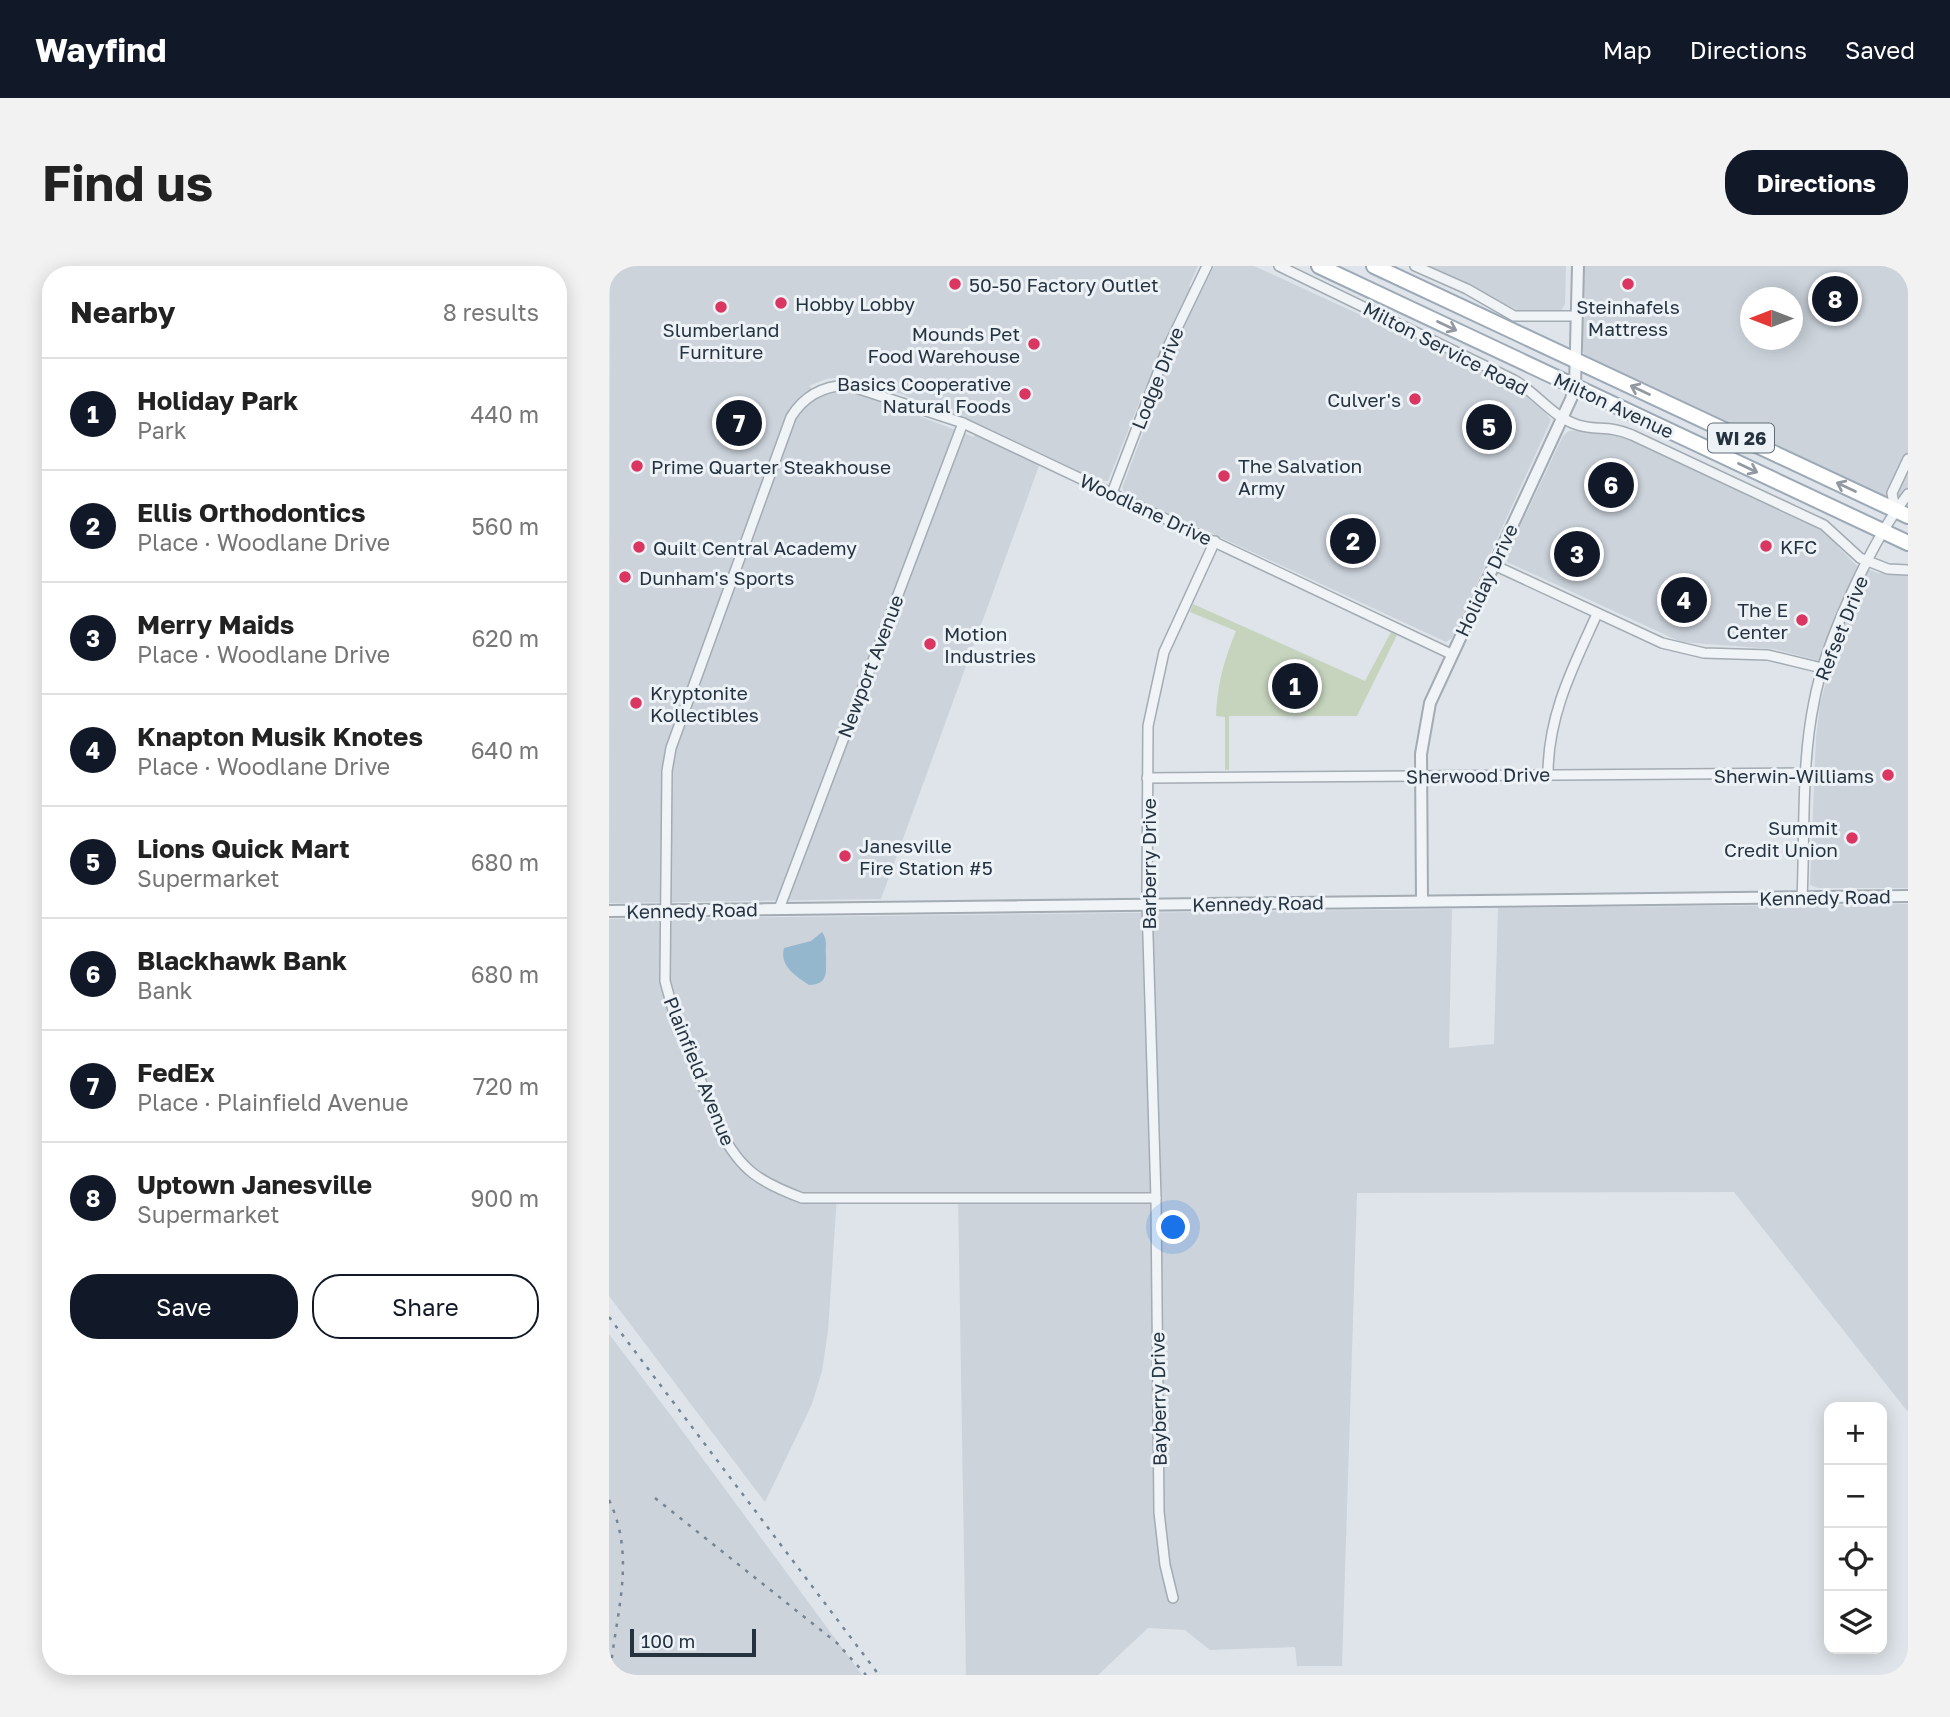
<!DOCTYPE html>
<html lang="en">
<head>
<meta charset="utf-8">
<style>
	:root { --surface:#fff; --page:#f2f2f2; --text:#222; --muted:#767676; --line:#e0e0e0; --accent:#111827 }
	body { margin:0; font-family:"Golos Text",sans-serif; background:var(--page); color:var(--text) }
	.controls { position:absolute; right:21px; bottom:21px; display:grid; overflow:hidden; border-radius:14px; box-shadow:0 4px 18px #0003 }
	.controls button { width:63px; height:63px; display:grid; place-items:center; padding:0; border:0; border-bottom:2px solid var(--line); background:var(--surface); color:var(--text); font:35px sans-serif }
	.compass { position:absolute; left:1131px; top:21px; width:63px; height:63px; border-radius:50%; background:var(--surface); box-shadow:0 4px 18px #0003; rotate:270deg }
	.scale { position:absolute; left:21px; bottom:18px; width:126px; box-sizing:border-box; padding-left:7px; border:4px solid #253341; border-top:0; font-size:19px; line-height:24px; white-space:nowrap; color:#253341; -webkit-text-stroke:5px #edf2f6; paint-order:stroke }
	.you { position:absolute; left:565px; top:962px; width:24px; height:24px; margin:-18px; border:5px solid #fff; border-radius:50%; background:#1a73e8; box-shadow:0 0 0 10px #1a73e833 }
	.badge { display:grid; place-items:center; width:46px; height:46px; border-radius:50%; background:var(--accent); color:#fff; font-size:23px; font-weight:700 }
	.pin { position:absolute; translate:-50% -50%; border:4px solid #fff; box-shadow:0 2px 7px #0006 }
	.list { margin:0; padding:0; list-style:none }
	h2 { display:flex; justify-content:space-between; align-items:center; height:91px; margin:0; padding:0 28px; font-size:30px }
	h2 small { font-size:23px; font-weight:400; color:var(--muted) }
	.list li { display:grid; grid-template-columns:46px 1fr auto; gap:21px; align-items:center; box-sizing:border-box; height:112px; padding:0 28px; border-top:2px solid var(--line) }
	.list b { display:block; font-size:26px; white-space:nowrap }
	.list p { margin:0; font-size:23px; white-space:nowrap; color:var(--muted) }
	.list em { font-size:23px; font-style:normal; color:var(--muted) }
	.actions { display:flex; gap:14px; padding:21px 28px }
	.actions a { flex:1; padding:16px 0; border:2px solid var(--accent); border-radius:28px; text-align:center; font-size:24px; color:var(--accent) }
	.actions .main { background:var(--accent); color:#fff }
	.icon { flex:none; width:38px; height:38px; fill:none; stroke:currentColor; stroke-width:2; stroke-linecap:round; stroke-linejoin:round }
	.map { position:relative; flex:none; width:1299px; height:1409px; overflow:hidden; border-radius:28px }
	header { display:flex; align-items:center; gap:42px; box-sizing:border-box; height:98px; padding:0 35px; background:var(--accent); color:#fff }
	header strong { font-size:33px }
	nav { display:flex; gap:38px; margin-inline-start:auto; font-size:24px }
	.intro { display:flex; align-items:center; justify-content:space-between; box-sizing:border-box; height:168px; padding:0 42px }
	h1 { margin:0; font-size:49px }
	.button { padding:18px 32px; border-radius:28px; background:var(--accent); color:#fff; font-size:24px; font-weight:700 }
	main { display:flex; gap:42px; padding:0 42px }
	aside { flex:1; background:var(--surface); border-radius:28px; box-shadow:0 4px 18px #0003 }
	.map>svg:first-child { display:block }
	.built { fill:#ccd3db; fill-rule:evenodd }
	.green { fill:#c6d4be }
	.water { fill:#95b7cd }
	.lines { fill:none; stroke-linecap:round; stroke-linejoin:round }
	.minor-casing { stroke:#a3abb3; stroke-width:12 }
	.tertiary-casing { stroke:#a3abb3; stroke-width:14 }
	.primary-casing { stroke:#9ca9b6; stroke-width:18 }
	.minor { stroke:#f1f4f7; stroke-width:9 }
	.tertiary { stroke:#f1f4f7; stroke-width:10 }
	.primary { stroke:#fff; stroke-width:14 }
	.rail { stroke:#768594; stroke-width:2.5; stroke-dasharray:3.5 7; stroke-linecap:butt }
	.oneway { stroke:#9299a0 }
	.poi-dot { fill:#db3662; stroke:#edf2f6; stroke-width:2.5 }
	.labels { text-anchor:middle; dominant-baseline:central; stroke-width:6; stroke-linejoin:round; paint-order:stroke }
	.shield { fill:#edf2f6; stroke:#616c77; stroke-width:2 }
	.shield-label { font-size:18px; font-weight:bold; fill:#253341 }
	.poi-label { font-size:19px; fill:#253341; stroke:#edf2f6; text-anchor:start }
	.street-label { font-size:19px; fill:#253341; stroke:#edf2f6 }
</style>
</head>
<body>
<header>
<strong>Wayfind</strong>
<nav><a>Map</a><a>Directions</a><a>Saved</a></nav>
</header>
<div class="intro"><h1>Find us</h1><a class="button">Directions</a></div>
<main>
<aside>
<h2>Nearby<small>8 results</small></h2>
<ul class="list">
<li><span class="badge">1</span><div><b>Holiday Park</b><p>Park</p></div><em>440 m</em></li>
<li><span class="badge">2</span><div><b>Ellis Orthodontics</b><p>Place · Woodlane Drive</p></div><em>560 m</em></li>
<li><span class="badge">3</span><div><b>Merry Maids</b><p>Place · Woodlane Drive</p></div><em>620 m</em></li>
<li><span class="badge">4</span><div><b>Knapton Musik Knotes</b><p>Place · Woodlane Drive</p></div><em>640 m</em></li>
<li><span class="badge">5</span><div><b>Lions Quick Mart</b><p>Supermarket</p></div><em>680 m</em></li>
<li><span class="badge">6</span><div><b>Blackhawk Bank</b><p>Bank</p></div><em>680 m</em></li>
<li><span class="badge">7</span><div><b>FedEx</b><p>Place · Plainfield Avenue</p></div><em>720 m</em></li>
<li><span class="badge">8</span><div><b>Uptown Janesville</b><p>Supermarket</p></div><em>900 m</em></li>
</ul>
<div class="actions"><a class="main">Save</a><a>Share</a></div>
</aside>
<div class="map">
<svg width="1299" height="1409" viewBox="0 0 1299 1409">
	<rect width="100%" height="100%" fill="#dee4e9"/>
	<g class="built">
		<path d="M 1,0 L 589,0 L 580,20 L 592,26 L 605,0 L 645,0 L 911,122 L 928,136 L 942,154 L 843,372 L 837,376 L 516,227 L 513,222 L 547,133 L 534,127 L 499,215 L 491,215 L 434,189 L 272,633 L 0,637 ZM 236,111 L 266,118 L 372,159 L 365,171 L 247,126 L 229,125 L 211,129 L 200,120 L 217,113 Z"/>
		<path d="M 815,0 L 957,0 L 956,38 L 952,45 L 915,47 Z"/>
		<path d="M 975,0 L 1299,0 L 1299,244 L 977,92 L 973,83 ZM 1142,32 L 1184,32 L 1184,74 L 1142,74 Z"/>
		<path d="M 970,164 L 1009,169 L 1213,264 L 1247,299 L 1269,307 L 1299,309 L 1299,622 L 1209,622 L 1201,619 L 1207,471 L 1211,438 L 1222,398 L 1165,383 L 1072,376 L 898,296 L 897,290 L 954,170 L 960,165 Z"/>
		<path d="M 1299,638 L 1299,1146 L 1125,926 L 748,927 L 733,1400 L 688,1400 L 686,1381 L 601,1384 L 576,1364 L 539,1362 L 489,1409 L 357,1409 L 349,927 L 228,929 L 219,1065 L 213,1105 L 203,1138 L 156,1236 L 0,1030 L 0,653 L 843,643 L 840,782 L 885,778 L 889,642 Z"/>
		<path d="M 0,1068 L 63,1151 L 253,1409 L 0,1409 Z"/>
	</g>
	<path class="green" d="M 584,338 L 756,415 L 782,366 L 788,369 L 748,450 L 620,450 L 620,504 L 616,504 L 616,451 L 607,450 C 608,419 615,394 627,365 L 581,346 Z"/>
	<path class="water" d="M 213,666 C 219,674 216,680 217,689 C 217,705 220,719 200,719 C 187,710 170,700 175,682 L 202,675 Z"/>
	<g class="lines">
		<g class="minor-casing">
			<g id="minor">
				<path d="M 670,0 L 905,114 C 928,127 943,151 969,159 C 988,165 1000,159 1023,169 L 1215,259 L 1251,292 L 1279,303 L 1299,304"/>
				<path d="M 806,0 L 858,23 L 905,50 L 967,50"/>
				<path d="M 503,227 L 558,83 L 598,0"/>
				<path d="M 1286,244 L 1283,227 L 1299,193"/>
				<path d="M 885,299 L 1053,377 L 1095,387 L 1159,389 L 1213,402"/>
				<path d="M 939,508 C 939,449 964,401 988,348"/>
				<path d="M 538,512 L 1199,507"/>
				<path d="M 1193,633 C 1196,568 1192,499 1205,436 C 1216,376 1262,276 1299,228"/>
				<path d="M 170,643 L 354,157"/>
				<path d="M 547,932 L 193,932 C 151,916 132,905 111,864 L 64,744 L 56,715 L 58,505 L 62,482 L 182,151 C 195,130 213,120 238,119 L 354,157 L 842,388"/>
				<path d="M 564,1332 L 556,1299 L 550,1246 L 547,932 L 538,638 L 539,460 L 555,386 L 606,275"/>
			</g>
		</g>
		<g class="tertiary-casing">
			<g id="tertiary">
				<path d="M 813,635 L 812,488 L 821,437 L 962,133 L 966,120 L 969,0"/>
				<path d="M 0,645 L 1299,630"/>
			</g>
		</g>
		<g class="primary-casing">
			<g id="primary">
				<path d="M 710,0 L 1299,277"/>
				<path d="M 765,0 L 1299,250"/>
			</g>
		</g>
		<use href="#minor" class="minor"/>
		<use href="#tertiary" class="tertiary"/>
		<use href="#primary" class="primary"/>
		<g class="rail">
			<path d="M 0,1051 L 270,1409"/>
			<path d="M 46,1232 L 228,1377 L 257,1409"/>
			<path d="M 0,1234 C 28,1292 6,1349 1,1409"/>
		</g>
	</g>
	<defs><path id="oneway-shaft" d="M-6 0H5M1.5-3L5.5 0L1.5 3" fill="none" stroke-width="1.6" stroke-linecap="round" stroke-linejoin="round" transform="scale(1.75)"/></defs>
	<g class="oneway">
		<use href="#oneway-shaft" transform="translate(838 60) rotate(25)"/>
		<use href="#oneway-shaft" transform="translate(1031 124) rotate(-155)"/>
		<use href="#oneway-shaft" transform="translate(1139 202) rotate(25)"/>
		<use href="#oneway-shaft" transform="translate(1237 221) rotate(-155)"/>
	</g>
	<g class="poi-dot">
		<circle cx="346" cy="18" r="7"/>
		<circle cx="1019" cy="18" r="7"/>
		<circle cx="172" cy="37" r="7"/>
		<circle cx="112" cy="41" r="7"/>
		<circle cx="425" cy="78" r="7"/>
		<circle cx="416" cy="128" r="7"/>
		<circle cx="806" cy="133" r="7"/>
		<circle cx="28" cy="200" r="7"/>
		<circle cx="615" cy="210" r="7"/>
		<circle cx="1157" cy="280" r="7"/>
		<circle cx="30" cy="281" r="7"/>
		<circle cx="16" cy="311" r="7"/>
		<circle cx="1193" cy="354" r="7"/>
		<circle cx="321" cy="378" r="7"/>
		<circle cx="27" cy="437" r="7"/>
		<circle cx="1279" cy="509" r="7"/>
		<circle cx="1243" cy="572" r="7"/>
		<circle cx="236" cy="590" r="7"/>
	</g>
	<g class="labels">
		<rect class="shield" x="1099" y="157.5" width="66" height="29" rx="5"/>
		<g class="shield-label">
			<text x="1132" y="172">WI 26</text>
		</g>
		<g class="poi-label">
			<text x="360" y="18">50-50 Factory Outlet</text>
			<text x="186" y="37">Hobby Lobby</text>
			<text x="1019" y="40" text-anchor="middle">Steinhafels<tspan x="1019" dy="22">Mattress</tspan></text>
			<text x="112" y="63" text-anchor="middle">Slumberland<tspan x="112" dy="22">Furniture</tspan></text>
			<text x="411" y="67" text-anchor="end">Mounds Pet<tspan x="411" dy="22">Food Warehouse</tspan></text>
			<text x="402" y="117" text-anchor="end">Basics Cooperative<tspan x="402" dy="22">Natural Foods</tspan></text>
			<text x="792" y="133" text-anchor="end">Culver's</text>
			<text x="629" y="199">The Salvation<tspan x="629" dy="22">Army</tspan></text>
			<text x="42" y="200">Prime Quarter Steakhouse</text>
			<text x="1171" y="280">KFC</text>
			<text x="44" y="281">Quilt Central Academy</text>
			<text x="30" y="311">Dunham's Sports</text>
			<text x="1179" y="343" text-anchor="end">The E<tspan x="1179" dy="22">Center</tspan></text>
			<text x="335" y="367">Motion<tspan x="335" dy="22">Industries</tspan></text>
			<text x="41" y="426">Kryptonite<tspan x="41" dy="22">Kollectibles</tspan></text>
			<text x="1265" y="509" text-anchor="end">Sherwin-Williams</text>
			<text x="1229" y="561" text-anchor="end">Summit<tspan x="1229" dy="22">Credit Union</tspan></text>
			<text x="250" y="579">Janesville<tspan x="250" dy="22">Fire Station #5</tspan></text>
		</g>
		<g class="street-label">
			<text transform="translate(837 82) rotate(27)">Milton Service Road</text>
			<text transform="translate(548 112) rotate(-68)">Lodge Drive</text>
			<text transform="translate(1005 139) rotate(25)">Milton Avenue</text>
			<text transform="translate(537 243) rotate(25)">Woodlane Drive</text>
			<text transform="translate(877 314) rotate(-65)">Holiday Drive</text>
			<text transform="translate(1232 362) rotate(-68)">Refset Drive</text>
			<text transform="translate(261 400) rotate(-69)">Newport Avenue</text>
			<text transform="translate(869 509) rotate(-1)">Sherwood Drive</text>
			<text transform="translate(539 598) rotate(-90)">Barberry Drive</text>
			<text transform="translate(1216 631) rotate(-1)">Kennedy Road</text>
			<text transform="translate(649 637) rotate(-1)">Kennedy Road</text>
			<text transform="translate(83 644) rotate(-1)">Kennedy Road</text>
			<text transform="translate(91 805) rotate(68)">Plainfield Avenue</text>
			<text transform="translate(549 1133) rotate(-91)">Bayberry Drive</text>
		</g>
	</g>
</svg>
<div class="controls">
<button>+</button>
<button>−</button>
<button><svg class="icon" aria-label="locate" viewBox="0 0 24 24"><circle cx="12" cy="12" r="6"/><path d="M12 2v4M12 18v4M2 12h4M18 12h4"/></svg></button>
<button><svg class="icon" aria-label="layers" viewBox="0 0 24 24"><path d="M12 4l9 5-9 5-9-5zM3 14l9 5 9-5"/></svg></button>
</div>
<svg class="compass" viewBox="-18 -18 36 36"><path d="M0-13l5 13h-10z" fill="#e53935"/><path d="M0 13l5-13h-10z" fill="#767676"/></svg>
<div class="scale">100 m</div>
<div class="you"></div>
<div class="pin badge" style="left:686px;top:420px">1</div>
<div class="pin badge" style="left:744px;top:275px">2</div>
<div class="pin badge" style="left:968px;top:288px">3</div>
<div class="pin badge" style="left:1075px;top:334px">4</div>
<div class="pin badge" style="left:880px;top:161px">5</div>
<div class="pin badge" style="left:1002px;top:219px">6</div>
<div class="pin badge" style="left:130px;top:157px">7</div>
<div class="pin badge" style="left:1226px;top:33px">8</div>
</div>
</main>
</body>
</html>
